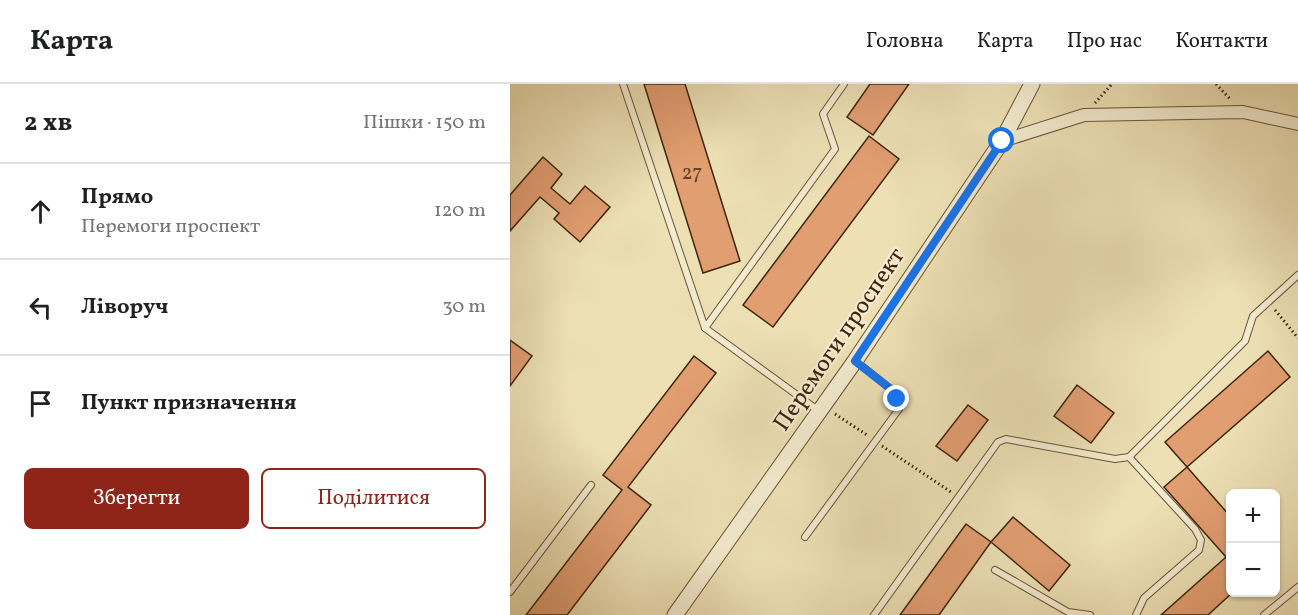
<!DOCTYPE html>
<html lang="uk">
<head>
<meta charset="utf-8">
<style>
	:root { --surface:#fff; --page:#f6f6f6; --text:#202124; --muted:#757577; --line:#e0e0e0; --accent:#8f2418 }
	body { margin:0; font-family:Vollkorn,serif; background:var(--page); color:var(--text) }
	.controls { position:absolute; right:18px; bottom:18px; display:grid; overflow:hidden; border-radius:9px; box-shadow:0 2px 4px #0004 }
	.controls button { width:54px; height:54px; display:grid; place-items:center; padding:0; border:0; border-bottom:2px solid var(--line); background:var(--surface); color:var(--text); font:30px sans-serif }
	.stop { position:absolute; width:18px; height:18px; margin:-14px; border:4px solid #1a73e8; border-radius:50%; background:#fff }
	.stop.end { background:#1a73e8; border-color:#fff; box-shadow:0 2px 6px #0008 }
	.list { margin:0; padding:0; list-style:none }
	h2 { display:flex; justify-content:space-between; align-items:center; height:78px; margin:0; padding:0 24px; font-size:26px }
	h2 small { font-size:20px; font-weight:400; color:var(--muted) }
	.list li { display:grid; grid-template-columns:39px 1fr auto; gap:18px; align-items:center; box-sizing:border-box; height:96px; padding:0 24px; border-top:2px solid var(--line) }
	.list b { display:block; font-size:22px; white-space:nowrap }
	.list p { margin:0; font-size:20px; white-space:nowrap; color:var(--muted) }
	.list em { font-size:20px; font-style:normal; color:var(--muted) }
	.actions { display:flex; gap:12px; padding:18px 24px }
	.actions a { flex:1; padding:14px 0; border:2px solid var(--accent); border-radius:9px; text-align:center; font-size:21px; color:var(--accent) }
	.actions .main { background:var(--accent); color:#fff }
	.icon { flex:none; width:33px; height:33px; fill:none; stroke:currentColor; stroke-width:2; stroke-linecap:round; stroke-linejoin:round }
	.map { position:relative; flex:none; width:788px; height:531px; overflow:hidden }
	header { display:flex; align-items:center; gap:36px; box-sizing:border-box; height:84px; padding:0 30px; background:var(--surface); border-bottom:2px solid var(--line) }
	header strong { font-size:28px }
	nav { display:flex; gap:33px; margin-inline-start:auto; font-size:21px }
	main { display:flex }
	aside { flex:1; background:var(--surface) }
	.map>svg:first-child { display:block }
	.building { fill:#e19e71; stroke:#3e250b; stroke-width:1.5 }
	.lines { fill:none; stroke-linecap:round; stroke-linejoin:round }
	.service-casing { stroke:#6a5436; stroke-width:8 }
	.minor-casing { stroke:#6a5436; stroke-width:14 }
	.tertiary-casing { stroke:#6a5436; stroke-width:17 }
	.path { stroke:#3e250b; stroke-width:3; stroke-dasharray:1.5 3; stroke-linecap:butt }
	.service { stroke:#f3ebcf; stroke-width:6 }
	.minor { stroke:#f3ebcf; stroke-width:12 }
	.tertiary { stroke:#f3ebcf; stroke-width:15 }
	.route { stroke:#1a73e8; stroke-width:8 }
	.labels { text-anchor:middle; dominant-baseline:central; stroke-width:4.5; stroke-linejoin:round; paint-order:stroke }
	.number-label { font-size:21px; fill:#674324 }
	.street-label { font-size:24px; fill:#3e250b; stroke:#f3ebcf }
</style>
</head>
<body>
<header>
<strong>Карта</strong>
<nav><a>Головна</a><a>Карта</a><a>Про нас</a><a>Контакти</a></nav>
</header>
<main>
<aside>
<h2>2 хв<small>Пішки · 150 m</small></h2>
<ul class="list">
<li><svg class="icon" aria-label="ahead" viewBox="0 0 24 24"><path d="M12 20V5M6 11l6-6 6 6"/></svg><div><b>Прямо</b><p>Перемоги проспект</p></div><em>120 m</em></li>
<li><svg class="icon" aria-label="left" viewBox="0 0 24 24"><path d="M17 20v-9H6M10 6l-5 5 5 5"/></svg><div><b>Ліворуч</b></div><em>30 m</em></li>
<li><svg class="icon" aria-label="arrive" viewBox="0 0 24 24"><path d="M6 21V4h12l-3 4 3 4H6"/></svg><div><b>Пункт призначення</b></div></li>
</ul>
<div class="actions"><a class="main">Зберегти</a><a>Поділитися</a></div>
</aside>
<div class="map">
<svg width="788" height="531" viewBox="0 0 788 531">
	<rect width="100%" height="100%" fill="#ede0b5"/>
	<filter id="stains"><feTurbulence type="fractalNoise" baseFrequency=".00333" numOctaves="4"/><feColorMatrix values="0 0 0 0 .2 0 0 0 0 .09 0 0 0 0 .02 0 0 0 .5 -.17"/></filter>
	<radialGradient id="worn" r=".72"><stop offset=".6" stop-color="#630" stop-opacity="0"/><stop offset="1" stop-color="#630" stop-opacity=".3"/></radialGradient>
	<g class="building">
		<path d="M 134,0 L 175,0 L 230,177 L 193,189 Z"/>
		<path d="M 360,0 L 399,0 L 363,51 L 337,33 Z"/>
		<path d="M 359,52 L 389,75 L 263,243 L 233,221 Z"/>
		<path d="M 33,73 L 52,90 L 41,104 L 60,120 L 75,102 L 100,123 L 70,158 L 44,135 L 49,129 L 30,113 L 0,147 L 0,111 Z"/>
		<path d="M 0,256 L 22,272 L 0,302 Z"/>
		<path d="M 758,267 L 780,293 L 677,383 L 655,358 Z"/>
		<path d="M 184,272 L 206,289 L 118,403 L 141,421 L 57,531 L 16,531 L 112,406 L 93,391 Z"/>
		<path d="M 567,301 L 604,329 L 581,359 L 544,332 Z"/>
		<path d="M 458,321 L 478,336 L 447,377 L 426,362 Z"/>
		<path d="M 677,383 L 720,432 L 720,470 L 716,473 L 654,403 Z"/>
		<path d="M 503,433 L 560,481 L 539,507 L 481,458 Z"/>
		<path d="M 456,440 L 481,458 L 429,531 L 390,531 Z"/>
		<path d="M 716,473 L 720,478 L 720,508 L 723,508 L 698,531 L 651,531 Z"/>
	</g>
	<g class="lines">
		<g class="service-casing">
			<g id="service">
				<path d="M 113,0 L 195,244 L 309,327"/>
				<path d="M 195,244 L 325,65 L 313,30 L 334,0"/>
				<path d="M 619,373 L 685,445 L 691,456 L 689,466 L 634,514 L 626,531"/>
				<path d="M 295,453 L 389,325 L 382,306 L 347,278"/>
				<path d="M 485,486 L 558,528 L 580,531"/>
				<path d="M 0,508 L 81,401"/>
				<path d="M 364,531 L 488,358 L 496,355 L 605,375 L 619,373 L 735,257 L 743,232 L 788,191"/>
				<path d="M 754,531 L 788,503"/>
			</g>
		</g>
		<g class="minor-casing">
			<path id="minor" d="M 492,57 L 574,31 L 733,28 L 788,40"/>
		</g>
		<g class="tertiary-casing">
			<path id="tertiary" d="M 165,531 L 345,277 L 492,57 L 522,0"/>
		</g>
		<g class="path">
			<path d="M 706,0 L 721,16"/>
			<path d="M 585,19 L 602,0"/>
			<path d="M 765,226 L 788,254"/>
			<path d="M 325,330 L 357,351"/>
			<path d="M 372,362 L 441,408"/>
		</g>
		<use href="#service" class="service"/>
		<use href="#minor" class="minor"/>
		<use href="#tertiary" class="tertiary"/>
	</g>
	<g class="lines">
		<path class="route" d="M 387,315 L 382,306 L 345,277 L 492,57"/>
	</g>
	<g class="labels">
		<g class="number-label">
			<text x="182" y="89">27</text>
		</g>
		<g class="street-label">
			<text transform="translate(330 256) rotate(-56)">Перемоги проспект</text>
		</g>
	</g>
	<rect width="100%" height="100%" filter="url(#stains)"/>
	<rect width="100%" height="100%" fill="url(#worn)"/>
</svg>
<div class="controls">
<button>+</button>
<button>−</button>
</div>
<div class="stop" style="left:492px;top:57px"></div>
<div class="stop end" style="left:387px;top:315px"></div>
</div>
</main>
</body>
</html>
